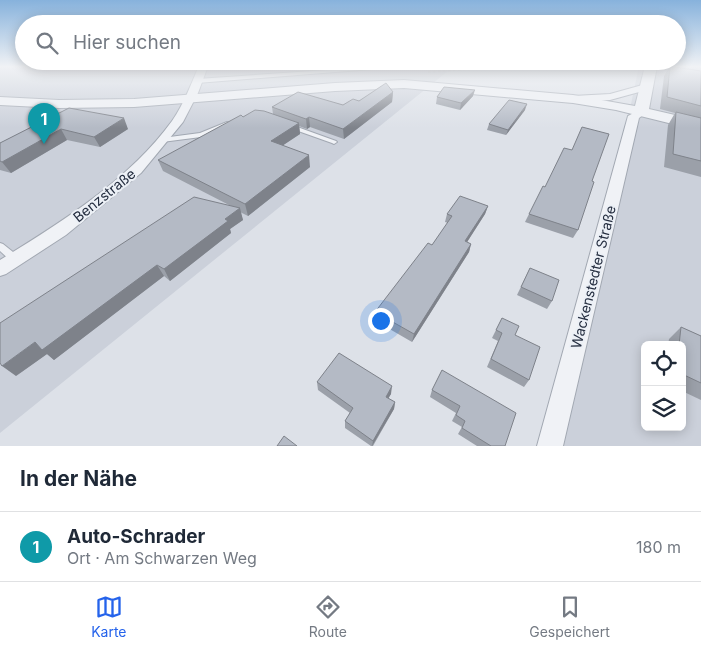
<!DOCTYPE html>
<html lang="de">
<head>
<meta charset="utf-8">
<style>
	:root { --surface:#fff; --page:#f2f2f3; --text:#1f2937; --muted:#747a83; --line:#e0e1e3; --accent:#2563eb }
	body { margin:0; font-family:Inter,sans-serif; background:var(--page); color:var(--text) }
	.controls { position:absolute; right:15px; bottom:15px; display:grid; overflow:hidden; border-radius:8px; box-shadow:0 2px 12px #0003 }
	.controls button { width:45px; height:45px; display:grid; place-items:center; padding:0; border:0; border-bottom:1px solid var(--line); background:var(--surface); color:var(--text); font:25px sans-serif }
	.you { position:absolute; left:380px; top:320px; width:18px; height:18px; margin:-12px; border:4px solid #fff; border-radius:50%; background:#1a73e8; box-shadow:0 0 0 8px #1a73e833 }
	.badge { display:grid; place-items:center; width:32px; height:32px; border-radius:50%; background:var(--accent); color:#fff; font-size:16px; font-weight:700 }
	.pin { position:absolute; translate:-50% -41px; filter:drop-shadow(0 1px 2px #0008) }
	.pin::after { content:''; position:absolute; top:26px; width:18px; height:15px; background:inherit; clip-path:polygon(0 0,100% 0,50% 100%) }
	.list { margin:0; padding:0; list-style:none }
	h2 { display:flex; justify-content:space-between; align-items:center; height:65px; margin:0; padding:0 20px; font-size:21px }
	h2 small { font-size:16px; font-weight:400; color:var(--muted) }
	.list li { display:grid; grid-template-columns:32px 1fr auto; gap:15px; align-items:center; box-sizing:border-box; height:70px; padding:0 20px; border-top:1px solid var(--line) }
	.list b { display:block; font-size:19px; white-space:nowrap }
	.list p { margin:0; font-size:16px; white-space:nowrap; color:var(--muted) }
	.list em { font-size:16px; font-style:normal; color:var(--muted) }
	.icon { flex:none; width:28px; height:28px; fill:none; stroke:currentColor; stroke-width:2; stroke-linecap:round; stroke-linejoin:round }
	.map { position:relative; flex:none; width:701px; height:446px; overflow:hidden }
	.search { position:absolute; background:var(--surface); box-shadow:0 2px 12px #0003; left:15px; right:15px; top:15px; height:55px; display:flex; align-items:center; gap:12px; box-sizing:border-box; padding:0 18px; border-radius:28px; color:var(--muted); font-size:19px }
	.sheet { height:135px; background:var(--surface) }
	nav { display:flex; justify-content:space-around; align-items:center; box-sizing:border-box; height:70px; border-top:1px solid var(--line); background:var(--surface); font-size:14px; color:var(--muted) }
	nav a { display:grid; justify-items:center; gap:2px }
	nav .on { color:var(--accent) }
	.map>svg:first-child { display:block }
	.built { fill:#cbd0da; fill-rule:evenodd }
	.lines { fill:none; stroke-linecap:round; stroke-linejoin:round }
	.service-casing { stroke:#a2a8b2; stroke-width:2 }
	.minor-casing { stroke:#a2a8b2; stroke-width:2 }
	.tertiary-casing { stroke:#a2a8b2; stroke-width:2 }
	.path { stroke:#bbbfc7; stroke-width:2; stroke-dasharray:2.5 2.5; stroke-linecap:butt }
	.service { fill:#f0f2f6; fill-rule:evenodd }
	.minor { fill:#f0f2f6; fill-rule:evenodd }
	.tertiary { fill:#f0f2f6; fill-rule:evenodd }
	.wall { fill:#9ba0a9 }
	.shaded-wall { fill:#7e828a }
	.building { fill:#b4bac5; stroke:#7e828a }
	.labels { text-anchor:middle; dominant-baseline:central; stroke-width:4; stroke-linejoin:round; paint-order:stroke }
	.street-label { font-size:14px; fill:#252e40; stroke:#ecf0f6 }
</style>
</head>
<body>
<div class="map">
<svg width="701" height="446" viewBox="0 0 701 446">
	<rect width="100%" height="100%" fill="#dde1e8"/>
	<g class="built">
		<path d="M 0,66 L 523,66 L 448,71 L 0,433 Z"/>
		<path d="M 639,66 L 701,66 L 701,446 L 559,446 ZM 645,345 L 682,345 L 682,427 L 645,427 Z"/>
	</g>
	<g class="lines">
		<g class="service-casing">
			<g id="service">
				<path d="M 371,67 L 373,67 L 373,69 L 197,83 L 194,81 L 197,79 Z"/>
				<path d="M 227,122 L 229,123 L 229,125 L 201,137 L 162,142 L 159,140 L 162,138 L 200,133 Z"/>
				<path d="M 289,124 L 336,141 L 337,142 L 334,144 L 332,143 L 287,127 L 286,126 Z"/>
				<path d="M 0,243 L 3,244 L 18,256 L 20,259 L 18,262 L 12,262 L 0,251 Z"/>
			</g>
		</g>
		<g class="minor-casing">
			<g id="minor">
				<path d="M 199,66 L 208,66 L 198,93 L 183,122 L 141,173 L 66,235 L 6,274 L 0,276 L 0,260 C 62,222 129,180 172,121 C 184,104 191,84 199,66 Z"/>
				<path d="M 646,84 L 650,85 L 650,89 L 610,100 L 573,102 L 568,99 L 573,96 L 610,94 Z"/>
				<path d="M 641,109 L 647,112 L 639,118 L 563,446 L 537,446 L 628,116 Z"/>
			</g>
		</g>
		<g class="tertiary-casing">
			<path id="tertiary" d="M 645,66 L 657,66 L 649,109 L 701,121 L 701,131 L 616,110 L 573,103 L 404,88 L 335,91 L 134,107 L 59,108 L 0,105 L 0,97 L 59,100 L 134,99 L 335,83 L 404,80 L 573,95 L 635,106 Z"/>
		</g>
		<path class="path" d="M 428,72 L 512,66"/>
		<use href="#service" class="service"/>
		<use href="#minor" class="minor"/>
		<use href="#tertiary" class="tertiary"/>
	</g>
	<g class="wall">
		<path d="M 93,66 L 114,66 L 110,68 Z"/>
		<path d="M 670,66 L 701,71 L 701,177 L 664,167 L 668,125 L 675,113 L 660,109 L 664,76 Z"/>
		<path d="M 393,92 L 392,102 L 344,139 L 310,127 L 307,129 L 299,126 L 300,134 L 283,145 L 310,167 L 248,216 L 240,212 L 243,220 L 230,229 L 231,233 L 170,281 L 164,276 L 54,360 L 47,354 L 16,376 L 229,205 L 163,171 L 158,160 L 273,114 L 272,107 L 343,105 Z"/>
		<path d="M 473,96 L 460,110 L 436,104 L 437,97 Z"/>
		<path d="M 69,108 L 128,129 L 100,147 L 67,140 L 11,173 L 0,170 L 0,143 Z"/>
		<path d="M 525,110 L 506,135 L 487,130 L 489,124 Z"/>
		<path d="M 592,181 L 578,230 L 573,238 L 525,222 L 529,214 L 545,187 Z"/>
		<path d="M 488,206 L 485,214 L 467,242 L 471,244 L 469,252 L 412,342 L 374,320 L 375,312 L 432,245 L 448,223 L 445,222 L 447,214 Z"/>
		<path d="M 530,268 L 552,301 L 547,309 L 517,295 Z"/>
		<path d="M 502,318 L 515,335 L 529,380 L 524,387 L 487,367 L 498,341 L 492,338 Z"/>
		<path d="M 681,327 L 701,336 L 701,400 L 682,391 L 682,345 L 668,345 L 669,339 Z"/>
		<path d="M 442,370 L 505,446 L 477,446 L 458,434 L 462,427 L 452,421 L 456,413 L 430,397 L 432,390 Z"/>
		<path d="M 317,382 L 391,394 L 388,398 L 395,402 L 394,409 L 373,446 L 371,446 L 345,428 L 345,421 L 350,413 L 318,390 Z"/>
	</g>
	<g class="shaded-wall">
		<path d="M 475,90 L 473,96 L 460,110 L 461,103 Z"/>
		<path d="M 393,92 L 392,102 L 344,139 L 343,129 Z"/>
		<path d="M 527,104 L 525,110 L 506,135 L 508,130 Z"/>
		<path d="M 309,117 L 310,127 L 307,129 L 306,119 Z"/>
		<path d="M 124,118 L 128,129 L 100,147 L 94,137 Z"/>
		<path d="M 299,123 L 300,134 L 273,152 L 271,141 Z"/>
		<path d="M 61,129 L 67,140 L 11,173 L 2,162 Z"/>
		<path d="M 309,155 L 310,167 L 248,216 L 245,204 Z"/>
		<path d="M 488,206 L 485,214 L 462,250 L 465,241 Z"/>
		<path d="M 240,208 L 243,220 L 230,229 L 231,233 L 170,281 L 164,269 L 225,219 Z"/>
		<path d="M 471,244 L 469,252 L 412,342 L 414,334 Z"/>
		<path d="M 157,265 L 164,276 L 54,360 L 47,354 L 16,376 L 2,366 L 35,342 Z"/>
		<path d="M 392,386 L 391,394 L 385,404 L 386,397 Z"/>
		<path d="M 395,402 L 394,409 L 372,446 L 373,441 Z"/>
	</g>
	<g class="building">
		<path d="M 670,66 L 701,71 L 701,106 L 667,97 Z"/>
		<path d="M 386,83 L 393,92 L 343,129 L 309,117 L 306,119 L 272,107 L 298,92 L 343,105 L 353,99 L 359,101 Z"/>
		<path d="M 444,87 L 475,90 L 461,103 L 437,97 Z"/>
		<path d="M 509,100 L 527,104 L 508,130 L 489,124 Z"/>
		<path d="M 69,108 L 124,118 L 94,137 L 61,129 L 2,162 L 0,161 L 0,143 Z"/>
		<path d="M 255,110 L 264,111 L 299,123 L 271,141 L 309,155 L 245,204 L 158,160 L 241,115 L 243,117 Z"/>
		<path d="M 676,112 L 701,118 L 701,161 L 673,154 Z"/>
		<path d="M 582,127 L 609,134 L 592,181 L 594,182 L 578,230 L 529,214 L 543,186 L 545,187 L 564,148 L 572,150 Z"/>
		<path d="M 460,196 L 488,206 L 465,241 L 471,244 L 414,334 L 375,312 L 428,243 L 432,245 L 452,216 L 447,214 Z"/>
		<path d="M 194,197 L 240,208 L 225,219 L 228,221 L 164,269 L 157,265 L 42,350 L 35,342 L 2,366 L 0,363 L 0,323 Z"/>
		<path d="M 530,268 L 559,280 L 552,301 L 521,287 Z"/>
		<path d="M 502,318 L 519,326 L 515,335 L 540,347 L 529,380 L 491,359 L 502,333 L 496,330 Z"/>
		<path d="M 681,327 L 701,336 L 701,383 L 682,374 L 682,345 L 679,345 Z"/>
		<path d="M 339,353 L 392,386 L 386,397 L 395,402 L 373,441 L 345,421 L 353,408 L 317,382 Z"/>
		<path d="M 442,370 L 516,413 L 505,446 L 491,446 L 462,428 L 465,421 L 456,415 L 460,406 L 432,390 Z"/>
		<path d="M 284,436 L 297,446 L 277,446 Z"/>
	</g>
	<linearGradient id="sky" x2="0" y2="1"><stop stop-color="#87b2dc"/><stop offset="0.52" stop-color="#f0f2f5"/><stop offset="1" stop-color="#f0f2f5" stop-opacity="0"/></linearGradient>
	<rect width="701" height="128" fill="url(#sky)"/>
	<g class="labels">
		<g class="street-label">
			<text transform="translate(104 195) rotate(-39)">Benzstraße</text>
			<text transform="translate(593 277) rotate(-76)">Wackenstedter Straße</text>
		</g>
	</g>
</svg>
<div class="controls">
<button><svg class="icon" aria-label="locate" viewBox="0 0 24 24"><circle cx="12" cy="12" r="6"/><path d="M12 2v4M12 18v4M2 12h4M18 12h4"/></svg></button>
<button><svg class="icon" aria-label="layers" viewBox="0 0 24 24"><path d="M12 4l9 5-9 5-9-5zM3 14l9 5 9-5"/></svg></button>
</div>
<div class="you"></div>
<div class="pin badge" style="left:44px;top:144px;background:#0f9aa8">1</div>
<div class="search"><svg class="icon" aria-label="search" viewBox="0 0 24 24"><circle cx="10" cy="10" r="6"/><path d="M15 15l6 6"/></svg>Hier suchen</div>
</div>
<section class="sheet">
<h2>In der Nähe<small></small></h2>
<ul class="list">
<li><span class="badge" style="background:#0f9aa8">1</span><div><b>Auto-Schrader</b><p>Ort · Am Schwarzen Weg</p></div><em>180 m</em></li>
</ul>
</section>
<nav>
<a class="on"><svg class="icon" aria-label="map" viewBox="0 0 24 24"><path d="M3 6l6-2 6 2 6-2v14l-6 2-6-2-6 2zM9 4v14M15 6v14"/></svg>Karte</a>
<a><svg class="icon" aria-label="directions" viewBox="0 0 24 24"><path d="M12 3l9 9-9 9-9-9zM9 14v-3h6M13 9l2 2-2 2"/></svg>Route</a>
<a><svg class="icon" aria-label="saved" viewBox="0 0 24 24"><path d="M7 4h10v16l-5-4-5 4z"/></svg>Gespeichert</a>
</nav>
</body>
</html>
